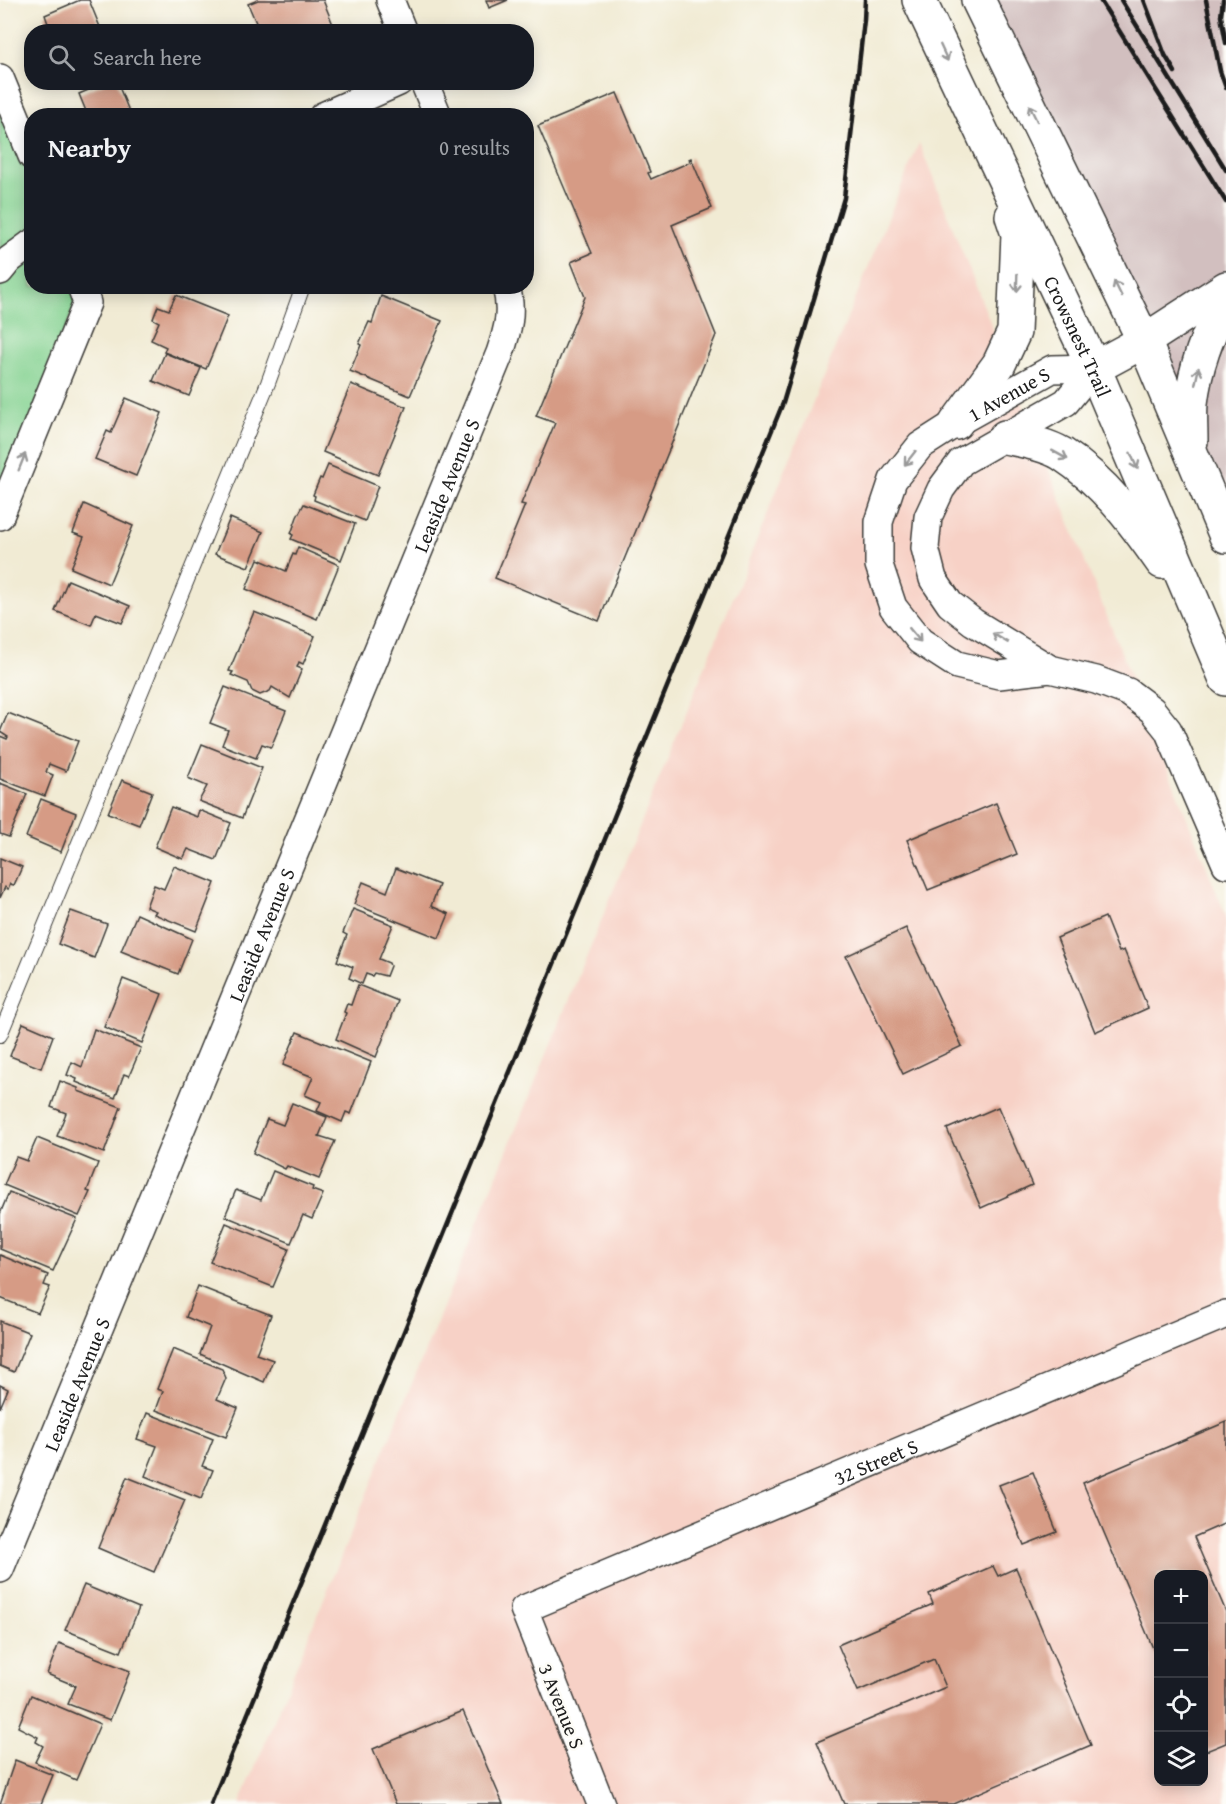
<!DOCTYPE html>
<html lang="en">
<head>
<meta charset="utf-8">
<style>
	:root { --surface:#171b24; --page:#242831; --text:#f1f3f6; --muted:#9ea1a6; --line:#363941 }
	body { margin:0; font-family:"Gentium Book Plus",serif; background:var(--page); color:var(--text) }
	.controls { position:absolute; right:18px; bottom:18px; display:grid; overflow:hidden; border-radius:12px; box-shadow:0 3px 15px #0003 }
	.controls button { width:54px; height:54px; display:grid; place-items:center; padding:0; border:0; border-bottom:2px solid var(--line); background:var(--surface); color:var(--text); font:30px sans-serif }
	.list { margin:0; padding:0; list-style:none }
	h2 { display:flex; justify-content:space-between; align-items:center; height:78px; margin:0; padding:0 24px; font-size:26px }
	h2 small { font-size:20px; font-weight:400; color:var(--muted) }
	.icon { flex:none; width:33px; height:33px; fill:none; stroke:currentColor; stroke-width:2; stroke-linecap:round; stroke-linejoin:round }
	.map { position:relative; flex:none; width:1226px; height:1804px; overflow:hidden }
	.search { position:absolute; background:var(--surface); box-shadow:0 3px 15px #0003; left:24px; top:24px; width:510px; height:66px; display:flex; align-items:center; gap:15px; box-sizing:border-box; padding:0 21px; border-radius:24px; color:var(--muted); font-size:22px }
	.panel { position:absolute; background:var(--surface); box-shadow:0 3px 15px #0003; left:24px; top:108px; width:510px; height:186px; border-radius:24px }
	.map>svg:first-child { display:block }
	.built { fill:#f7d1c6; fill-rule:evenodd }
	.industrial { fill:#d2bfbf }
	.green { fill:#83d190; stroke:#507656; stroke-width:1.5 }
	.building { fill:#d69b85 }
	.lines { fill:none; stroke-linecap:round; stroke-linejoin:round }
	.lane-casing { stroke:#3c3b38; stroke-width:16 }
	.street-casing { stroke:#3c3b38; stroke-width:30 }
	.secondary-casing { stroke:#3c3b38; stroke-width:36 }
	.highway-casing { stroke:#3c3b38; stroke-width:36 }
	.lane { stroke:#fff; stroke-width:14 }
	.street { stroke:#fff; stroke-width:27 }
	.secondary { stroke:#fff; stroke-width:33 }
	.highway { stroke:#fff; stroke-width:33 }
	.rail { stroke:#1c1c1c; stroke-width:4.5 }
	.oneway { stroke:#999 }
	.labels { text-anchor:middle; dominant-baseline:central; stroke-width:5; stroke-linejoin:round; paint-order:stroke }
	.street-label { font-size:20px; fill:#1c1c1c; stroke:#fdfcf7 }
</style>
</head>
<body>
<div class="map">
<svg width="1226" height="1804" viewBox="0 0 1226 1804">
	<rect width="100%" height="100%" fill="#fdfcf7"/>
	<filter id="ink" filterUnits="userSpaceOnUse"><feTurbulence type="fractalNoise" baseFrequency=".0167" numOctaves="2"/><feDisplacementMap in="SourceGraphic" scale="12" xChannelSelector="R" yChannelSelector="G"/><feConvolveMatrix kernelMatrix="1 2 1 2 8 2 1 2 1" color-interpolation-filters="sRGB"/></filter>
	<filter id="wash" filterUnits="userSpaceOnUse"><feTurbulence type="fractalNoise" baseFrequency=".008" numOctaves="4" result="noise"/><feDisplacementMap in="SourceGraphic" scale="24" xChannelSelector="R" yChannelSelector="G"/><feGaussianBlur stdDeviation="1.35" result="paint"/><feColorMatrix in="noise" values="0 0 0 0 0 0 0 0 0 0 0 0 0 0 0 0 0 1.4 0 .05"/><feComposite in="paint" operator="in"/></filter>
	<g filter="url(#wash)">
		<rect width="100%" height="100%" fill="#f1ebd4"/>
		<path class="built" d="M 919,143 L 1226,916 L 1226,1804 L 240,1804 ZM 1158,1574 L 1204,1574 L 1204,1782 L 1158,1782 Z"/>
		<path class="industrial" d="M 978,0 L 1226,0 L 1226,537 Z"/>
		<path class="green" d="M 0,78 L 31,156 L 32,286 L 81,287 L 0,516 Z"/>
		<g id="blocks">
			<g class="building">
				<path d="M 80,0 L 89,0 L 102,32 L 51,32 L 45,15 Z"/>
				<path d="M 258,0 L 323,0 L 334,27 L 336,26 L 339,32 L 260,32 L 248,4 Z"/>
				<path d="M 486,0 L 508,0 L 489,8 Z"/>
				<path d="M 107,82 L 117,82 L 131,116 L 88,116 L 79,94 Z"/>
				<path d="M 617,93 L 650,172 L 648,173 L 651,179 L 690,162 L 689,159 L 691,158 L 712,208 L 672,225 L 716,335 L 599,621 L 495,578 L 525,505 L 521,504 L 555,423 L 536,416 L 585,297 L 571,262 L 592,253 L 538,126 Z"/>
				<path d="M 176,295 L 228,316 L 206,369 L 164,352 L 166,347 L 151,340 L 159,322 L 153,319 L 158,306 L 169,310 Z"/>
				<path d="M 381,296 L 442,321 L 410,396 L 350,371 L 361,345 L 359,344 L 369,322 L 372,323 Z"/>
				<path d="M 165,353 L 201,368 L 189,396 L 153,381 Z"/>
				<path d="M 351,384 L 406,407 L 378,475 L 323,452 Z"/>
				<path d="M 126,398 L 162,413 L 136,476 L 95,459 L 107,431 L 111,433 Z"/>
				<path d="M 328,465 L 378,486 L 365,521 L 314,500 L 315,496 L 313,495 L 320,478 L 322,479 Z"/>
				<path d="M 84,504 L 133,526 L 109,584 L 71,568 L 84,537 L 73,533 Z"/>
				<path d="M 304,504 L 355,524 L 341,560 L 291,539 L 293,535 L 291,534 L 297,517 Z"/>
				<path d="M 230,518 L 263,532 L 248,567 L 215,554 Z"/>
				<path d="M 298,547 L 339,565 L 317,619 L 246,589 L 258,559 L 286,571 L 293,554 L 295,555 Z"/>
				<path d="M 68,580 L 130,606 L 122,623 L 96,613 L 91,625 L 55,611 Z"/>
				<path d="M 254,612 L 315,636 L 303,664 L 299,662 L 297,667 L 302,669 L 290,698 L 272,687 L 270,691 L 260,695 L 252,691 L 248,682 L 231,675 L 233,672 L 229,671 Z"/>
				<path d="M 225,687 L 286,711 L 271,747 L 262,744 L 256,758 L 222,745 L 228,730 L 210,723 Z"/>
				<path d="M 8,713 L 78,741 L 66,771 L 49,764 L 46,772 L 53,775 L 45,796 L 0,779 L 0,736 L 7,739 L 8,737 L 0,732 Z"/>
				<path d="M 202,744 L 262,768 L 242,818 L 199,801 L 207,786 L 188,778 Z"/>
				<path d="M 122,780 L 152,792 L 139,825 L 108,813 Z"/>
				<path d="M 0,783 L 27,794 L 9,837 L 0,834 Z"/>
				<path d="M 41,799 L 76,813 L 61,852 L 26,837 Z"/>
				<path d="M 996,803 L 1017,854 L 928,890 L 907,840 Z"/>
				<path d="M 171,807 L 197,817 L 199,810 L 231,823 L 216,860 L 188,849 L 183,859 L 155,847 Z"/>
				<path d="M 0,858 L 22,867 L 14,885 L 10,884 L 8,889 L 5,887 L 0,898 Z"/>
				<path d="M 174,866 L 215,883 L 196,931 L 154,914 L 156,911 L 146,907 L 154,885 L 164,889 Z"/>
				<path d="M 396,868 L 439,885 L 431,906 L 449,914 L 439,938 L 354,904 L 363,882 L 387,892 Z"/>
				<path d="M 353,909 L 393,925 L 379,959 L 389,963 L 390,966 L 386,976 L 374,973 L 372,976 L 366,974 L 362,984 L 349,978 L 353,967 L 337,961 L 347,935 L 343,933 Z"/>
				<path d="M 71,911 L 107,924 L 94,958 L 58,944 Z"/>
				<path d="M 137,914 L 192,939 L 178,974 L 121,951 Z"/>
				<path d="M 1105,917 L 1119,952 L 1124,950 L 1148,1008 L 1095,1032 L 1057,938 Z"/>
				<path d="M 906,928 L 962,1046 L 903,1074 L 846,956 Z"/>
				<path d="M 123,979 L 162,994 L 142,1043 L 104,1027 Z"/>
				<path d="M 358,985 L 398,1001 L 376,1057 L 336,1039 L 346,1013 L 344,1012 L 347,1004 L 351,1005 Z"/>
				<path d="M 23,1023 L 53,1036 L 41,1068 L 10,1056 Z"/>
				<path d="M 94,1029 L 141,1048 L 129,1076 L 124,1074 L 115,1098 L 76,1082 L 77,1079 L 67,1075 L 72,1062 L 82,1067 Z"/>
				<path d="M 297,1032 L 371,1062 L 351,1114 L 346,1112 L 342,1122 L 317,1111 L 321,1102 L 305,1095 L 313,1077 L 283,1065 Z"/>
				<path d="M 60,1081 L 78,1088 L 78,1091 L 121,1107 L 104,1153 L 57,1136 L 66,1113 L 51,1107 Z"/>
				<path d="M 292,1103 L 327,1117 L 319,1136 L 335,1141 L 319,1179 L 287,1166 L 285,1169 L 253,1153 L 267,1119 L 283,1125 Z"/>
				<path d="M 998,1107 L 1032,1185 L 981,1208 L 947,1129 Z"/>
				<path d="M 37,1138 L 98,1163 L 87,1191 L 90,1192 L 79,1216 L 4,1185 L 16,1157 L 27,1161 Z"/>
				<path d="M 273,1171 L 313,1187 L 312,1190 L 323,1194 L 312,1219 L 303,1215 L 291,1243 L 225,1216 L 236,1190 L 261,1200 Z"/>
				<path d="M 9,1192 L 77,1219 L 53,1271 L 0,1249 L 0,1214 Z"/>
				<path d="M 226,1223 L 289,1249 L 273,1287 L 210,1262 Z"/>
				<path d="M 0,1255 L 48,1275 L 44,1285 L 50,1287 L 38,1313 L 0,1298 Z"/>
				<path d="M 198,1286 L 271,1315 L 256,1354 L 273,1360 L 264,1382 L 200,1354 L 210,1327 L 186,1317 Z"/>
				<path d="M 0,1321 L 30,1333 L 14,1372 L 0,1366 Z"/>
				<path d="M 173,1349 L 222,1369 L 226,1378 L 217,1399 L 238,1408 L 226,1437 L 156,1410 L 163,1391 L 157,1389 Z"/>
				<path d="M 0,1385 L 8,1389 L 0,1408 Z"/>
				<path d="M 147,1413 L 213,1439 L 202,1466 L 213,1470 L 201,1499 L 145,1476 L 157,1446 L 137,1439 Z"/>
				<path d="M 1226,1422 L 1226,1523 L 1194,1537 L 1226,1612 L 1226,1743 L 1204,1752 L 1204,1574 L 1158,1574 L 1158,1660 L 1083,1483 Z"/>
				<path d="M 1033,1472 L 1057,1532 L 1024,1545 L 999,1485 Z"/>
				<path d="M 127,1477 L 185,1500 L 154,1572 L 98,1548 Z"/>
				<path d="M 993,1566 L 998,1576 L 1016,1568 L 1091,1745 L 953,1804 L 844,1804 L 817,1742 L 946,1687 L 934,1659 L 858,1691 L 838,1645 L 933,1604 L 929,1594 Z"/>
				<path d="M 84,1585 L 139,1608 L 121,1652 L 65,1630 Z"/>
				<path d="M 59,1643 L 130,1671 L 110,1720 L 68,1704 L 76,1686 L 47,1674 Z"/>
				<path d="M 31,1695 L 100,1724 L 76,1780 L 35,1762 L 43,1746 L 36,1742 L 38,1737 L 18,1727 Z"/>
				<path d="M 463,1711 L 503,1804 L 396,1804 L 373,1749 Z"/>
				<path d="M 15,1760 L 53,1775 L 41,1804 L 0,1804 Z"/>
			</g>
		</g>
	</g>
	<g filter="url(#ink)">
		<use href="#blocks" fill-opacity="0" stroke="#3c3b38" stroke-width="1.5"/>
		<g class="lines">
			<g class="lane-casing">
				<path id="lane" d="M 0,1035 L 268,383 L 303,286"/>
			</g>
			<g class="street-casing">
				<g id="street">
					<path d="M 390,0 L 403,32"/>
					<path d="M 0,78 L 32,156"/>
					<path d="M 424,82 L 438,116"/>
					<path d="M 323,116 L 399,82"/>
					<path d="M 0,271 L 9,260 L 32,243"/>
					<path d="M 1094,368 L 1066,402 L 961,462 L 941,489 L 928,517 L 925,548 L 933,579 L 950,604 L 973,622 L 1050,669 L 1096,680 L 1128,692 L 1152,710 L 1168,730 L 1226,864"/>
					<path d="M 0,516 L 87,303 L 81,286"/>
					<path id="s1" d="M 1050,669 L 999,675 L 957,665 L 920,641 L 893,607 L 879,565 L 879,522 L 893,480 L 920,446 L 956,423 L 1052,369 L 1094,368"/>
					<path id="s2" d="M 0,1569 L 500,353 C 508,329 513,312 506,286"/>
					<path id="s3" d="M 601,1804 L 524,1609 L 1226,1314"/>
				</g>
			</g>
			<g class="secondary-casing">
				<path id="secondary" d="M 1094,368 L 1144,341 L 1226,288"/>
			</g>
			<g class="highway-casing">
				<g id="highway">
					<path id="s4" d="M 919,0 L 1094,368 L 1226,679"/>
					<path d="M 978,0 L 1144,341 L 1226,536"/>
					<path d="M 956,423 L 999,364 L 1014,332 L 1018,234 L 1012,216"/>
					<path d="M 1005,437 C 1024,441 1045,444 1062,454 C 1104,481 1134,522 1162,562"/>
					<path d="M 1191,441 C 1191,429 1190,415 1191,403 C 1195,369 1207,332 1226,303"/>
				</g>
			</g>
			<use href="#lane" class="lane"/>
			<use href="#street" class="street"/>
			<use href="#secondary" class="secondary"/>
			<use href="#highway" class="highway"/>
			<g class="rail">
				<path d="M 1100,0 L 1226,202"/>
				<path d="M 1121,0 L 1226,170"/>
				<path d="M 1144,0 L 1165,55 L 1175,72"/>
				<path d="M 1206,0 L 1220,71 L 1226,88"/>
				<path d="M 1223,0 L 1221,16 L 1226,43"/>
				<path d="M 211,1804 L 783,403 L 844,198 L 864,20 L 865,0"/>
			</g>
		</g>
		<defs><path id="oneway-shaft" d="M-6 0H5M1.5-3L5.5 0L1.5 3" fill="none" stroke-width="1.6" stroke-linecap="round" stroke-linejoin="round" transform="scale(1.5)"/></defs>
		<g class="oneway">
			<use href="#oneway-shaft" transform="translate(944 53) rotate(65)"/>
			<use href="#oneway-shaft" transform="translate(1033 113) rotate(-116)"/>
			<use href="#oneway-shaft" transform="translate(1017 283) rotate(92)"/>
			<use href="#oneway-shaft" transform="translate(1118 289) rotate(-116)"/>
			<use href="#oneway-shaft" transform="translate(1197 376) rotate(-78)"/>
			<use href="#oneway-shaft" transform="translate(1060 455) rotate(29)"/>
			<use href="#oneway-shaft" transform="translate(910 458) rotate(128)"/>
			<use href="#oneway-shaft" transform="translate(1134 461) rotate(67)"/>
			<use href="#oneway-shaft" transform="translate(22 462) rotate(-68)"/>
			<use href="#oneway-shaft" transform="translate(915 635) rotate(50)"/>
			<use href="#oneway-shaft" transform="translate(1000 638) rotate(-149)"/>
		</g>
	</g>
	<g class="labels">
		<g class="street-label">
			<text stroke="none"><textPath href="#s4" startOffset="372">Crowsnest Trail</textPath></text>
			<text stroke="none"><textPath href="#s1" startOffset="460">1 Avenue S</textPath></text>
			<text stroke="none"><textPath href="#s2" startOffset="1172">Leaside Avenue S</textPath></text>
			<text stroke="none"><textPath href="#s2" startOffset="686">Leaside Avenue S</textPath></text>
			<text stroke="none"><textPath href="#s2" startOffset="200">Leaside Avenue S</textPath></text>
			<text stroke="none"><textPath href="#s3" startOffset="591">32 Street S</textPath></text>
			<text transform="translate(562 1706) rotate(68)">3 Avenue S</text>
		</g>
	</g>
</svg>
<div class="controls">
<button>+</button>
<button>−</button>
<button><svg class="icon" aria-label="locate" viewBox="0 0 24 24"><circle cx="12" cy="12" r="6"/><path d="M12 2v4M12 18v4M2 12h4M18 12h4"/></svg></button>
<button><svg class="icon" aria-label="layers" viewBox="0 0 24 24"><path d="M12 4l9 5-9 5-9-5zM3 14l9 5 9-5"/></svg></button>
</div>
<div class="search"><svg class="icon" aria-label="search" viewBox="0 0 24 24"><circle cx="10" cy="10" r="6"/><path d="M15 15l6 6"/></svg>Search here</div>
<section class="panel">
<h2>Nearby<small>0 results</small></h2>
<ul class="list">
</ul>
</section>
</div>
</body>
</html>
